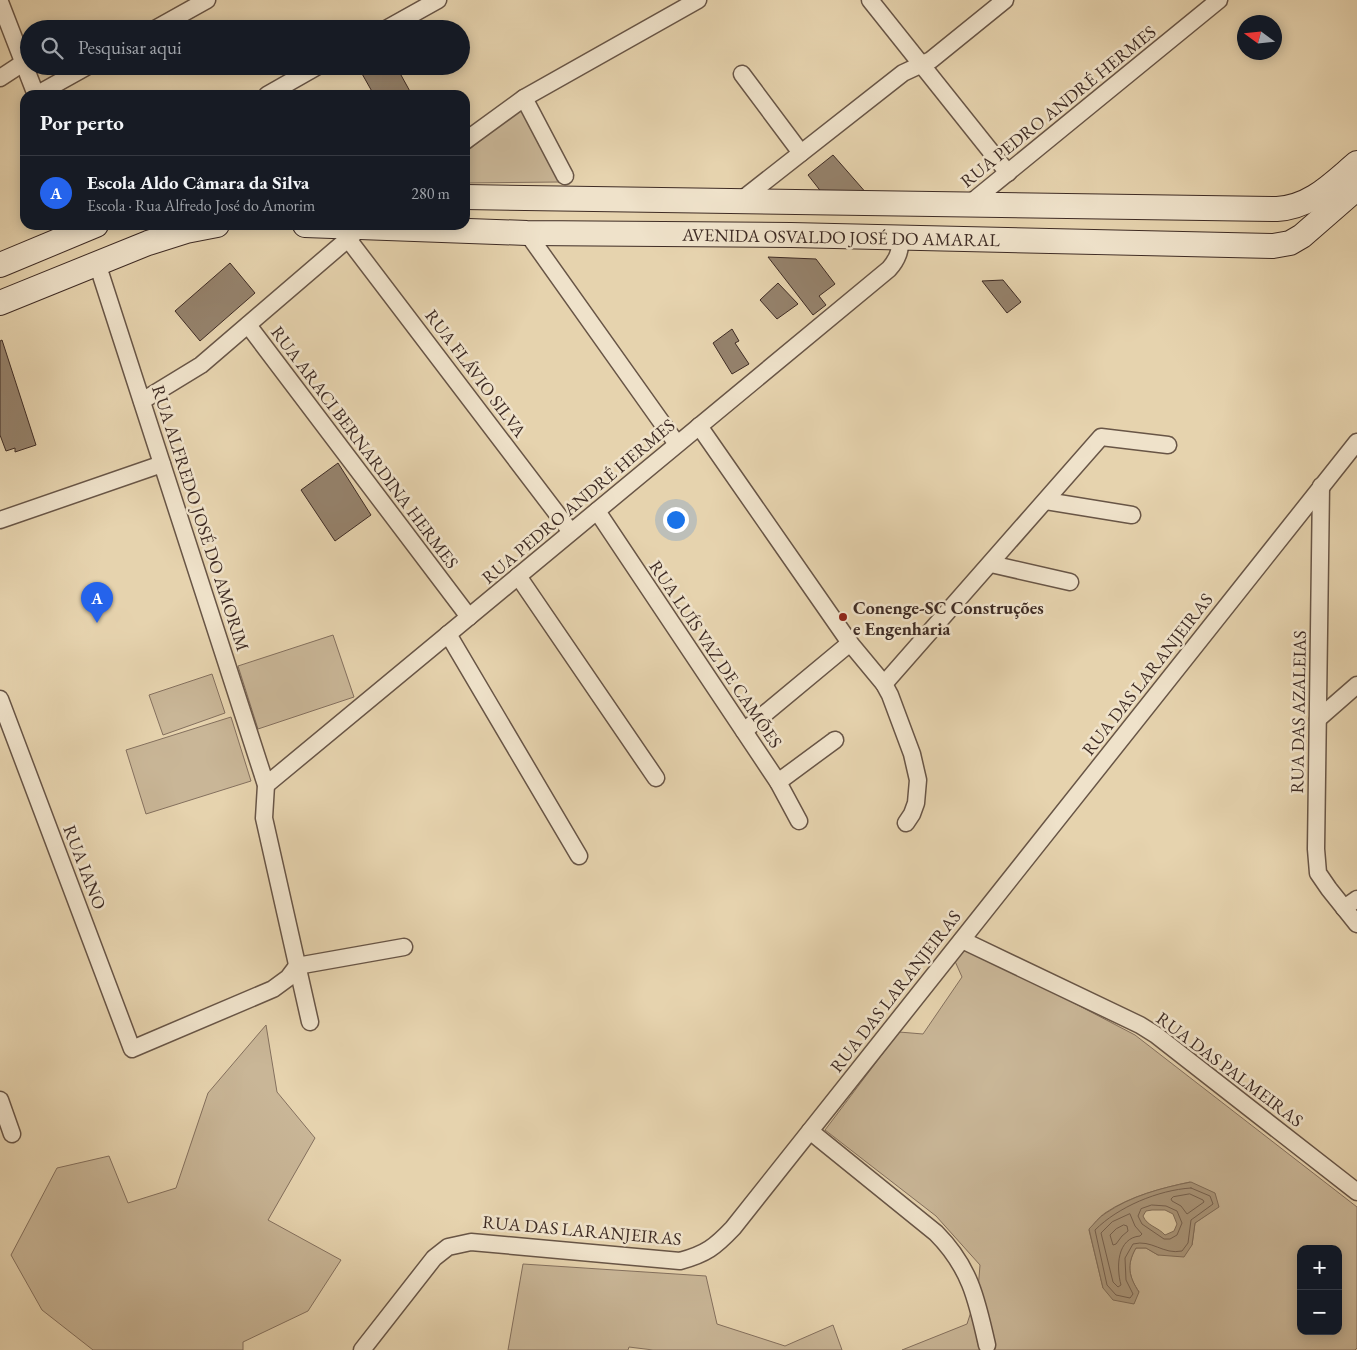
<!DOCTYPE html>
<html lang="pt">
<head>
<meta charset="utf-8">
<style>
	:root { --surface:#171b24; --page:#20242c; --text:#f1f3f6; --muted:#9ea1a6; --line:#363941; --accent:#2563eb }
	body { margin:0; font-family:"EB Garamond",serif; background:var(--page); color:var(--text) }
	.controls { position:absolute; right:15px; bottom:15px; display:grid; overflow:hidden; border-radius:10px; box-shadow:0 2px 12px #0003 }
	.controls button { width:45px; height:45px; display:grid; place-items:center; padding:0; border:0; border-bottom:1px solid var(--line); background:var(--surface); color:var(--text); font:25px sans-serif }
	.compass { position:absolute; left:1237px; top:15px; width:45px; height:45px; border-radius:50%; background:var(--surface); box-shadow:0 2px 12px #0003; rotate:285deg }
	.you { position:absolute; left:675px; top:519px; width:18px; height:18px; margin:-12px; border:4px solid #fff; border-radius:50%; background:#1a73e8; box-shadow:0 0 0 8px #1a73e833 }
	.badge { display:grid; place-items:center; width:32px; height:32px; border-radius:50%; background:var(--accent); color:#fff; font-size:16px; font-weight:700 }
	.pin { position:absolute; translate:-50% -41px; filter:drop-shadow(0 1px 2px #0008) }
	.pin::after { content:''; position:absolute; top:26px; width:18px; height:15px; background:inherit; clip-path:polygon(0 0,100% 0,50% 100%) }
	.list { margin:0; padding:0; list-style:none }
	h2 { display:flex; justify-content:space-between; align-items:center; height:65px; margin:0; padding:0 20px; font-size:21px }
	h2 small { font-size:16px; font-weight:400; color:var(--muted) }
	.list li { display:grid; grid-template-columns:32px 1fr auto; gap:15px; align-items:center; box-sizing:border-box; height:75px; padding:0 20px; border-top:1px solid var(--line) }
	.list b { display:block; font-size:19px; white-space:nowrap }
	.list p { margin:0; font-size:16px; white-space:nowrap; color:var(--muted) }
	.list em { font-size:16px; font-style:normal; color:var(--muted) }
	.icon { flex:none; width:28px; height:28px; fill:none; stroke:currentColor; stroke-width:2; stroke-linecap:round; stroke-linejoin:round }
	.map { position:relative; flex:none; width:1357px; height:1350px; overflow:hidden }
	.search { position:absolute; background:var(--surface); box-shadow:0 2px 12px #0003; left:20px; top:20px; width:450px; height:55px; display:flex; align-items:center; gap:12px; box-sizing:border-box; padding:0 18px; border-radius:28px; color:var(--muted); font-size:19px }
	.panel { position:absolute; background:var(--surface); box-shadow:0 2px 12px #0003; left:20px; top:90px; width:450px; height:140px; border-radius:15px }
	.map>svg:first-child { display:block }
	.green { fill:#c9b697; stroke:#84705e; fill-rule:evenodd }
	.water { fill:#ad9a7f; stroke:#816e5b; fill-rule:evenodd }
	.lines { fill:none; stroke-linecap:round; stroke-linejoin:round }
	.shore { stroke:#766252; stroke-width:1 }
	.building { fill:#95826c; stroke:#3e2b24 }
	.street-casing { stroke:#685546; stroke-width:19 }
	.secondary-casing { stroke:#3e2b24; stroke-width:26 }
	.street { stroke:#efe2ca; stroke-width:16 }
	.secondary { stroke:#efe2ca; stroke-width:24 }
	.poi-dot { fill:#8f2418; stroke:#efe2ca; stroke-width:2 }
	.labels { text-anchor:middle; dominant-baseline:central; stroke-width:5; stroke-linejoin:round; paint-order:stroke }
	.street-label { font-size:18px; fill:#3e2b24; stroke:#efe2ca }
	.poi-label { font-size:18px; font-weight:bold; fill:#3e2b24; stroke:#efe2ca; text-anchor:start }
</style>
</head>
<body>
<div class="map">
<svg width="1357" height="1350" viewBox="0 0 1357 1350">
	<rect width="100%" height="100%" fill="#e6d3ae"/>
	<filter id="stains"><feTurbulence type="fractalNoise" baseFrequency=".004" numOctaves="4"/><feColorMatrix values="0 0 0 0 .2 0 0 0 0 .09 0 0 0 0 .02 0 0 0 .5 -.17"/></filter>
	<radialGradient id="worn" r=".72"><stop offset=".6" stop-color="#630" stop-opacity="0"/><stop offset="1" stop-color="#630" stop-opacity=".3"/></radialGradient>
	<g class="green">
		<path d="M 521,108 L 559,182 L 465,183 L 465,153 Z"/>
		<path d="M 333,635 L 354,697 L 258,729 L 238,666 Z"/>
		<path d="M 212,674 L 225,713 L 163,735 L 149,695 Z"/>
		<path d="M 231,717 L 251,781 L 146,814 L 126,750 Z"/>
		<path d="M 965,946 L 1135,1035 L 1357,1207 L 1357,1348 L 1355,1350 L 902,1350 L 967,1324 L 978,1290 L 980,1265 L 936,1216 L 825,1130 L 899,1032 L 923,1034 L 962,977 L 954,959 ZM 1190,1182 L 1219,1206 L 1195,1223 L 1192,1245 L 1158,1255 L 1146,1248 L 1136,1248 C 1126,1265 1129,1277 1139,1292 L 1103,1288 L 1089,1230 C 1094,1224 1099,1217 1105,1213 C 1130,1196 1162,1188 1190,1182 ZM 1301,1249 L 1338,1249 L 1338,1331 L 1301,1331 Z"/>
		<path d="M 266,1025 L 277,1092 L 315,1138 L 268,1220 L 341,1260 L 308,1311 L 243,1342 L 243,1350 L 93,1350 L 42,1310 L 11,1255 L 57,1168 L 109,1156 L 128,1203 L 176,1188 L 208,1093 Z"/>
		<path d="M 523,1264 L 706,1276 L 717,1324 L 785,1346 L 833,1325 L 842,1350 L 653,1350 L 629,1347 L 628,1350 L 508,1350 Z"/>
	</g>
	<path class="water" d="M 1191,1182 L 1215,1193 L 1219,1207 L 1195,1223 L 1192,1245 L 1184,1257 L 1158,1255 L 1146,1248 L 1136,1248 C 1126,1265 1129,1277 1139,1292 L 1134,1304 L 1113,1300 L 1103,1288 L 1089,1229 C 1094,1224 1099,1217 1106,1213 C 1131,1196 1161,1188 1191,1182 ZM 1152,1210 L 1165,1210 L 1173,1214 L 1177,1224 L 1174,1231 L 1165,1235 C 1158,1227 1147,1226 1143,1216 L 1146,1211 Z"/>
	<g class="lines">
		<g class="shore">
			<path d="M 1191,1188 L 1210,1196 L 1213,1204 L 1191,1220 L 1188,1243 L 1182,1251 C 1163,1255 1152,1239 1133,1244 L 1125,1258 L 1126,1280 L 1133,1294 L 1130,1298 L 1116,1295 L 1107,1285 L 1095,1230 C 1118,1207 1158,1190 1191,1188 Z"/>
			<path d="M 1190,1194 L 1203,1200 L 1204,1202 L 1187,1214 L 1181,1206 L 1172,1201 L 1171,1199 L 1173,1197 Z"/>
			<path d="M 1152,1205 L 1166,1206 L 1177,1211 L 1182,1223 L 1177,1235 L 1170,1239 L 1164,1239 L 1142,1224 L 1138,1216 L 1141,1209 Z"/>
			<path d="M 1130,1214 L 1135,1226 L 1142,1234 L 1140,1236 C 1117,1238 1116,1267 1121,1285 L 1118,1287 L 1113,1282 L 1101,1233 L 1112,1222 Z"/>
			<path d="M 1124,1225 L 1127,1226 L 1128,1231 L 1122,1236 L 1116,1244 L 1113,1245 L 1110,1235 L 1116,1229 Z"/>
		</g>
	</g>
	<g class="building">
		<path d="M 371,66 L 396,66 L 412,95 L 374,95 L 361,72 Z"/>
		<path d="M 833,155 L 868,195 L 826,198 L 808,175 Z"/>
		<path d="M 768,257 L 816,259 L 835,284 L 819,296 L 826,305 L 813,315 Z"/>
		<path d="M 230,263 L 255,293 L 200,341 L 175,311 Z"/>
		<path d="M 1003,280 L 1021,302 L 1007,313 L 982,281 Z"/>
		<path d="M 778,283 L 798,304 L 777,319 L 760,300 Z"/>
		<path d="M 732,329 L 739,341 L 735,343 L 749,364 L 732,374 L 713,343 Z"/>
		<path d="M 2,340 L 36,445 L 15,452 L 15,448 L 6,451 L 0,435 L 0,341 Z"/>
		<path d="M 338,463 L 371,515 L 335,541 L 301,490 Z"/>
	</g>
	<g class="lines">
		<g class="street-casing">
			<g id="street">
				<path d="M 870,0 L 1008,173"/>
				<path d="M 0,2 L 36,95"/>
				<path d="M 155,29 L 207,0"/>
				<path d="M 386,29 L 438,0"/>
				<path d="M 742,74 L 801,153"/>
				<path d="M 0,78 L 23,63"/>
				<path d="M 36,95 L 88,66"/>
				<path d="M 267,95 L 318,66"/>
				<path d="M 524,98 L 565,176"/>
				<path d="M 465,141 L 524,98 L 698,0"/>
				<path d="M 740,201 L 903,73 L 931,60 L 1005,0"/>
				<path d="M 968,205 L 1219,0"/>
				<path d="M 527,233 L 677,444"/>
				<path d="M 348,239 L 571,532"/>
				<path d="M 97,263 L 266,785 L 264,818 L 310,1022"/>
				<path d="M 248,325 L 469,617"/>
				<path d="M 142,401 L 201,365 L 356,232"/>
				<path d="M 699,426 L 850,643 L 884,684 L 890,695 L 912,754 L 918,780 L 916,803 L 912,814 L 906,823"/>
				<path d="M 1321,486 L 1316,849 L 1318,873 L 1329,889 L 1357,924"/>
				<path d="M 1046,501 L 1132,515"/>
				<path d="M 597,511 L 778,782 L 799,821"/>
				<path d="M 0,520 L 162,464"/>
				<path d="M 991,564 L 1070,582"/>
				<path d="M 518,576 L 656,778"/>
				<path d="M 448,634 L 579,856"/>
				<path d="M 884,684 L 1101,437 L 1168,445"/>
				<path d="M 0,699 L 132,1049 L 273,989 L 288,978 L 297,966 L 404,947"/>
				<path d="M 1318,719 L 1357,685"/>
				<path d="M 744,731 L 850,643"/>
				<path d="M 778,782 L 835,740"/>
				<path d="M 266,785 L 889,269 C 898,259 900,251 901,238"/>
				<path d="M 1344,908 L 1357,899"/>
				<path d="M 962,940 L 1140,1025 L 1156,1035 L 1357,1192"/>
				<path d="M 0,1100 L 12,1134"/>
				<path d="M 810,1131 L 936,1233 C 970,1267 977,1300 987,1345"/>
				<path d="M 362,1350 L 434,1258 L 448,1247 L 471,1242 L 680,1261 C 706,1254 715,1247 733,1228 L 1357,442"/>
			</g>
		</g>
		<g class="secondary-casing">
			<g id="secondary">
				<path d="M 465,197 L 1277,209 C 1311,207 1332,184 1357,163"/>
				<path d="M 305,225 L 527,233 L 791,235 L 1273,246 L 1290,243 L 1302,236 L 1357,188"/>
				<path d="M 0,265 L 96,225"/>
				<path d="M 0,303 L 148,243 L 186,231 L 217,225"/>
			</g>
		</g>
		<use href="#street" class="street"/>
		<use href="#secondary" class="secondary"/>
	</g>
	<circle class="poi-dot" cx="843" cy="617" r="5"/>
	<g class="labels">
		<g class="street-label">
			<text transform="translate(1058 106) rotate(-39)">RUA PEDRO ANDRÉ HERMES</text>
			<text transform="translate(841 237) rotate(1)">AVENIDA OSVALDO JOSÉ DO AMARAL</text>
			<text transform="translate(476 373) rotate(53)">RUA FLÁVIO SILVA</text>
			<text transform="translate(365 447) rotate(53)">RUA ARACI BERNARDINA HERMES</text>
			<text transform="translate(578 501) rotate(-40)">RUA PEDRO ANDRÉ HERMES</text>
			<text transform="translate(201 518) rotate(72)">RUA ALFREDO JOSÉ DO AMORIM</text>
			<text transform="translate(716 654) rotate(56)">RUA LUÍS VAZ DE CAMÕES</text>
			<text transform="translate(1147 674) rotate(-52)">RUA DAS LARANJEIRAS</text>
			<text transform="translate(1298 712) rotate(-89)">RUA DAS AZALEIAS</text>
			<text transform="translate(85 867) rotate(69)">RUA IANO</text>
			<text transform="translate(895 991) rotate(-52)">RUA DAS LARANJEIRAS</text>
			<text transform="translate(1230 1069) rotate(37)">RUA DAS PALMEIRAS</text>
			<text transform="translate(582 1230) rotate(5)">RUA DAS LARANJEIRAS</text>
		</g>
		<g class="poi-label">
			<text x="853" y="607">Conenge-SC Construções<tspan x="853" dy="21">e Engenharia</tspan></text>
		</g>
	</g>
	<rect width="100%" height="100%" filter="url(#stains)"/>
	<rect width="100%" height="100%" fill="url(#worn)"/>
</svg>
<div class="controls">
<button>+</button>
<button>−</button>
</div>
<svg class="compass" viewBox="-18 -18 36 36"><path d="M0-13l5 13h-10z" fill="#e53935"/><path d="M0 13l5-13h-10z" fill="#9ea1a6"/></svg>
<div class="you"></div>
<div class="pin badge" style="left:97px;top:623px">A</div>
<div class="search"><svg class="icon" aria-label="search" viewBox="0 0 24 24"><circle cx="10" cy="10" r="6"/><path d="M15 15l6 6"/></svg>Pesquisar aqui</div>
<section class="panel">
<h2>Por perto<small></small></h2>
<ul class="list">
<li><span class="badge">A</span><div><b>Escola Aldo Câmara da Silva</b><p>Escola · Rua Alfredo José do Amorim</p></div><em>280 m</em></li>
</ul>
</section>
</div>
</body>
</html>
